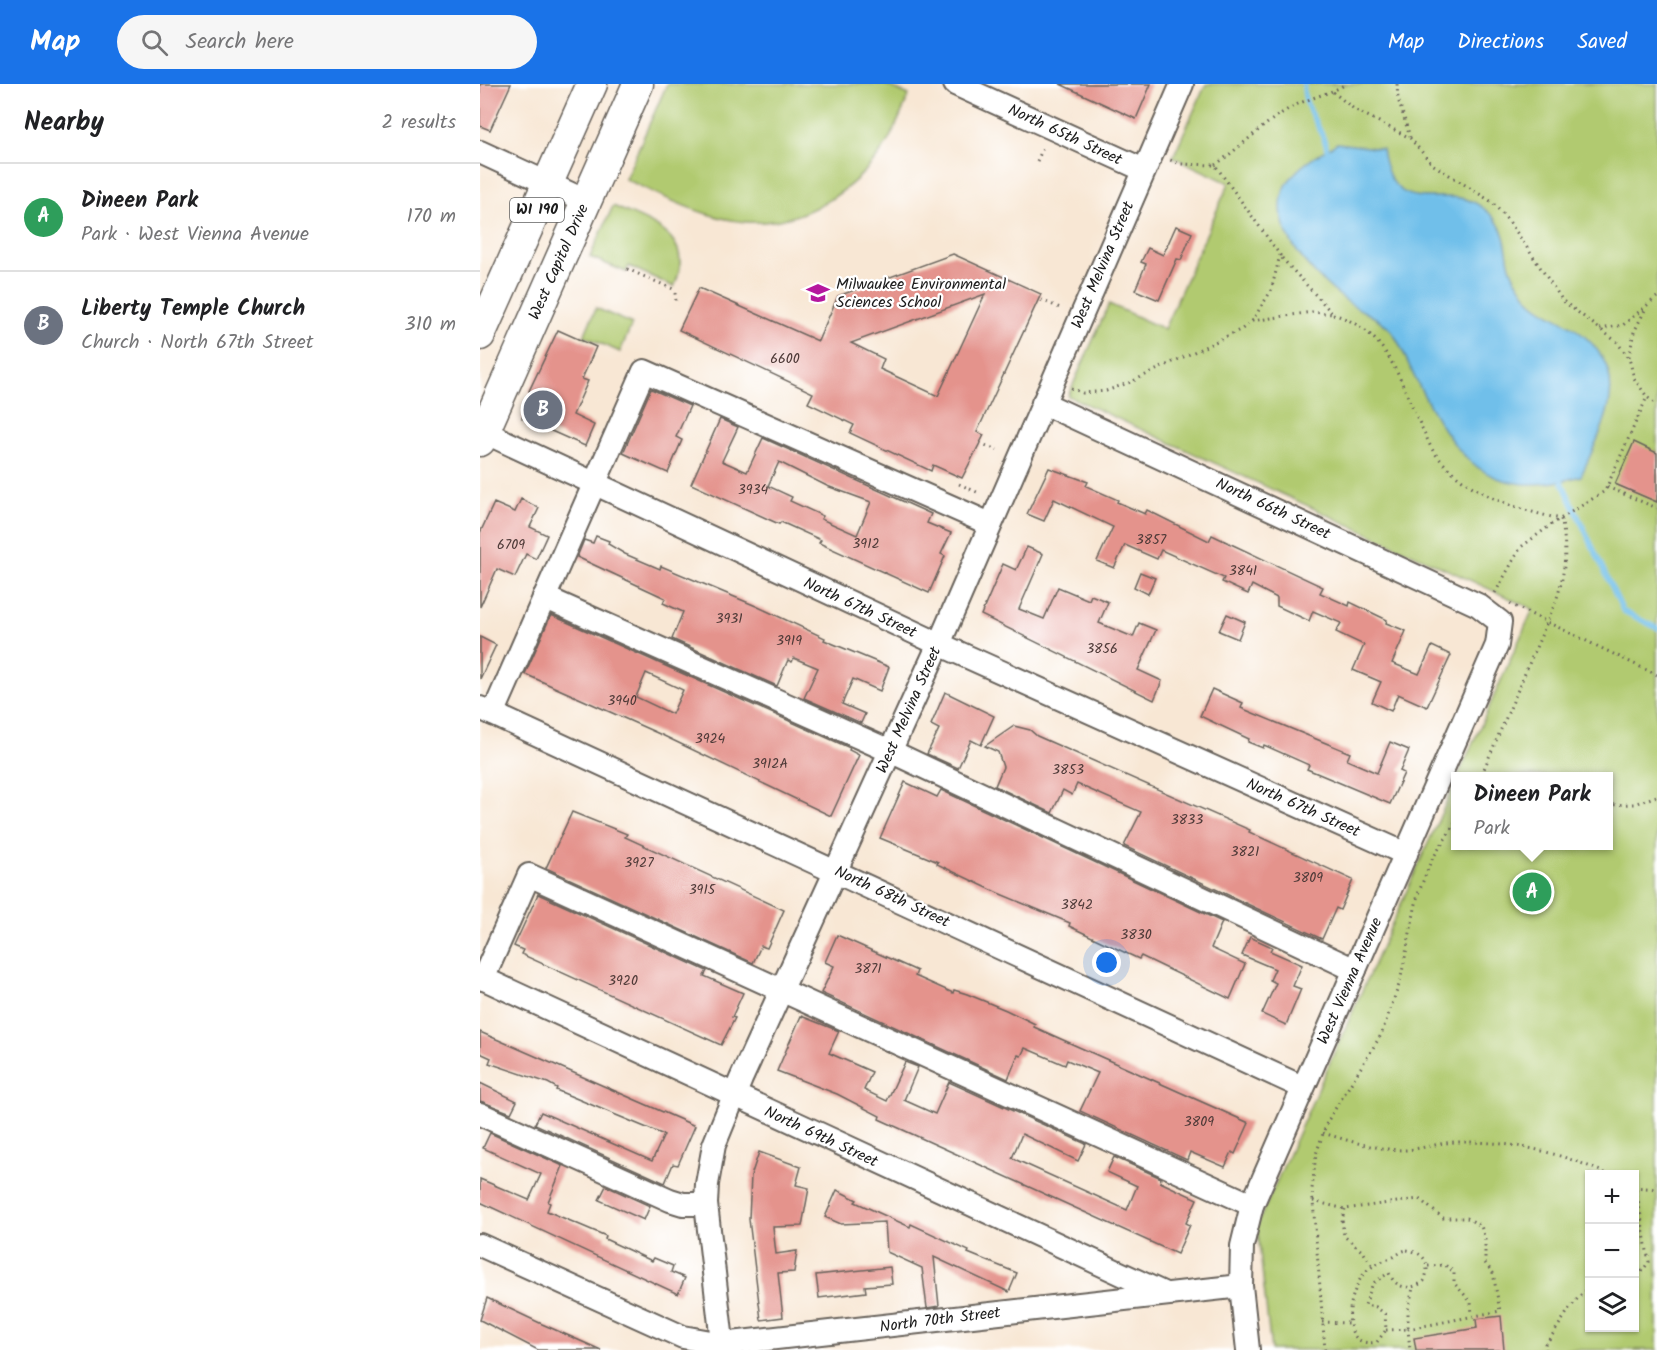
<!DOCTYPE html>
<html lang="en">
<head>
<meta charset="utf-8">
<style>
	:root { --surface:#fff; --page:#f6f6f6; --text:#202124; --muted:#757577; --line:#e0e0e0; --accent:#1a73e8 }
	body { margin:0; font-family:Kalam,sans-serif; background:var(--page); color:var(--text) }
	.controls { position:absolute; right:18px; bottom:18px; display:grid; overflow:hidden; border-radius:0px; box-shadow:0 2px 4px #0004 }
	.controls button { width:54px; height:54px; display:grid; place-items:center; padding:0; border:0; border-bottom:2px solid var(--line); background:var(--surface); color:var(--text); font:30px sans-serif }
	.you { position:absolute; left:627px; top:879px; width:21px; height:21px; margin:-15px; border:4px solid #fff; border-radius:50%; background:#1a73e8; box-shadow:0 0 0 9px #1a73e833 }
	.badge { display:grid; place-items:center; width:39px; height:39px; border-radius:50%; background:var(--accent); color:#fff; font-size:20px; font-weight:700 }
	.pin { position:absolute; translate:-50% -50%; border:3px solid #fff; box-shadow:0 2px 6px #0006 }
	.popup { position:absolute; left:971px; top:688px; width:162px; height:78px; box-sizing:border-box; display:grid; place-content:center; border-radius:0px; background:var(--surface); filter:drop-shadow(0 2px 4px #0005); font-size:20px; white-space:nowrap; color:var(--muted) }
	.popup b { font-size:22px; color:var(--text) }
	.popup::after { content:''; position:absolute; left:50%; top:100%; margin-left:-12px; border:12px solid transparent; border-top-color:var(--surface) }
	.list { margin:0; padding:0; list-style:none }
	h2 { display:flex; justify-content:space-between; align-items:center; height:78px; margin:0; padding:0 24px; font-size:26px }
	h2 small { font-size:20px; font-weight:400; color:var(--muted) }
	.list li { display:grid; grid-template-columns:39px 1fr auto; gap:18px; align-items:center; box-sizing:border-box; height:108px; padding:0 24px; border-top:2px solid var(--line) }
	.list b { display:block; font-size:22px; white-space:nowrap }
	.list p { margin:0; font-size:20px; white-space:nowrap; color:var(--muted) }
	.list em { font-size:20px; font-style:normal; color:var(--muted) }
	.icon { flex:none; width:33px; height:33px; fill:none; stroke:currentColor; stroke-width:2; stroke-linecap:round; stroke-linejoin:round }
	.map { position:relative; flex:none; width:1177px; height:1266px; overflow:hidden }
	header { display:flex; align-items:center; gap:36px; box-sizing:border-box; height:84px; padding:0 30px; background:var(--accent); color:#fff }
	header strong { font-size:28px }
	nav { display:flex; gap:33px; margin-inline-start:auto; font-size:21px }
	.search { width:420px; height:54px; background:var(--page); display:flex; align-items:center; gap:15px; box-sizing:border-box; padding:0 21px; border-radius:33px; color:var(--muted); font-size:22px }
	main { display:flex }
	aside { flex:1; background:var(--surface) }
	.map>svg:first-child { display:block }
	.green { fill:#b1ca70; stroke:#667346; stroke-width:1.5; fill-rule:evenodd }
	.water { fill:#6fbfea; stroke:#466e83; stroke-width:1.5 }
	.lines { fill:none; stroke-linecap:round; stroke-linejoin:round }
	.stream { stroke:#6fbfea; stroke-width:5 }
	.building { fill:#e4938c; fill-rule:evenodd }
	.minor-casing { stroke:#69635c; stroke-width:26 }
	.major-casing { stroke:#69635c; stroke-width:33 }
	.path { stroke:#69635c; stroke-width:3; stroke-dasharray:1.5 4.5; stroke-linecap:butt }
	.minor { stroke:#fff; stroke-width:22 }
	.major { stroke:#fff; stroke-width:30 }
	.labels { text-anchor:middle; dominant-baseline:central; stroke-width:4.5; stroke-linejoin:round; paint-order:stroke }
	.number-label { font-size:14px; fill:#4e3a38 }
	.shield { fill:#fff; stroke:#606060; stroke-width:1.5 }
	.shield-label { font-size:15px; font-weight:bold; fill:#1c1c1c }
	.street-label { font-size:16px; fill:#1c1c1c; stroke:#fff }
	.poi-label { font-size:16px; fill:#1c1c1c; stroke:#fff; text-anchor:start }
</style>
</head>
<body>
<header>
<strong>Map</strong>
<div class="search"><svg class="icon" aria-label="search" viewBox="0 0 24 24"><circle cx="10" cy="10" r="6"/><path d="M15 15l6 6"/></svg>Search here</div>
<nav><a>Map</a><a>Directions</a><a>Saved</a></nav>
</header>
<main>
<aside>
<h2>Nearby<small>2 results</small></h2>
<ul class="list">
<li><span class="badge" style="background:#2e9e5b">A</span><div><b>Dineen Park</b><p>Park · West Vienna Avenue</p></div><em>170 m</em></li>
<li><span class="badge" style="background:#6b7280">B</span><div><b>Liberty Temple Church</b><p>Church · North 67th Street</p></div><em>310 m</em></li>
</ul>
</aside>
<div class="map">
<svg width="1177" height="1266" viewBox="0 0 1177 1266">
	<rect width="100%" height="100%" fill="#fff"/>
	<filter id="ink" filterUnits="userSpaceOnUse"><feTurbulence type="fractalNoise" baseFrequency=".0167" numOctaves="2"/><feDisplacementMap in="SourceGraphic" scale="12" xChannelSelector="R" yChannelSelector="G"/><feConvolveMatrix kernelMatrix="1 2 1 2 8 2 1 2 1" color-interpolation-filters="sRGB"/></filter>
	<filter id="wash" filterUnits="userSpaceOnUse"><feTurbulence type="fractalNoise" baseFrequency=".008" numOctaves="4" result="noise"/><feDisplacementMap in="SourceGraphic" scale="24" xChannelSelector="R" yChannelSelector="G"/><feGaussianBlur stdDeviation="1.35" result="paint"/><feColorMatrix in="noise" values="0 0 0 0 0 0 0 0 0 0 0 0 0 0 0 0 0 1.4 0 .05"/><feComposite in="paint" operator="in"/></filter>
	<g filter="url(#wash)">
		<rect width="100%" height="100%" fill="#f8e7d4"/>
		<g class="green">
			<path d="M 187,0 L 404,0 L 429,11 C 422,28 415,46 405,62 C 375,107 322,142 266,138 C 225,135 182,112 145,95 Z"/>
			<path d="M 726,0 L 1177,0 L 1177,1266 L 791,1266 L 777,1141 L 975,699 L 976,762 L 1128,762 L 1128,692 L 978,692 L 1053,525 L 588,312 L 629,220 L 684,245 L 749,99 L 693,73 ZM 1110,1090 L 1154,1090 L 1154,1244 L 1110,1244 Z"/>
			<path d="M 133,122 C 171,139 217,151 194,203 L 149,182 L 146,188 L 110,173 Z"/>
			<path d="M 116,224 L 152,240 L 140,268 L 104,252 Z"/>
		</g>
		<path class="water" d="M 857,59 L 902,65 C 914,143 964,95 1002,123 C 1037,149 1019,173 1038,199 C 1042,205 1046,212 1051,217 C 1062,228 1081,235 1094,244 C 1156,288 1126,335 1101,392 C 1005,420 975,372 935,294 C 927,278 921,259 910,245 C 899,233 881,228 868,218 C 833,193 773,133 816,88 C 827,76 844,68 857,59 Z"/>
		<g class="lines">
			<g class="stream">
				<path d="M 824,0 C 822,27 843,41 847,66"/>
				<path d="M 1082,398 L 1143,527 L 1177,544"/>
			</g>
		</g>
		<g id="blocks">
			<g class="building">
				<path d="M 0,0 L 31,0 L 10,46 L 0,42 Z"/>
				<path d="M 580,0 L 671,0 L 656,35 Z"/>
				<path d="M 696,142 L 712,149 L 701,176 L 697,175 L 679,216 L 655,206 L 666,180 L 661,178 L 668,164 L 683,171 Z"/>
				<path d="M 473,170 L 561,210 L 497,348 L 504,351 L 482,394 L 453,381 L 451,387 L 370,349 L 374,341 L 328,319 L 333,309 L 199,246 L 219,204 L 338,257 L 358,212 ZM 505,210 L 458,312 L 400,285 L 404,275 L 371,259 Z"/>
				<path d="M 78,246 L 116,263 L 102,295 L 108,297 L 93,331 L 114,341 L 105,362 L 42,334 L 53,309 L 49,307 Z"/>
				<path d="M 171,305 L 210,322 L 196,353 L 202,356 L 188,389 L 143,369 Z"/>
				<path d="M 240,335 L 258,343 L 242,377 L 267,388 L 283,354 L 451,430 L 447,439 L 471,449 L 461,470 L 465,472 L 449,509 L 339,459 L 341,456 L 301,438 L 299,440 L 211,400 ZM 299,378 L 347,402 L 391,418 L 377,451 L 341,435 L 343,432 L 310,417 L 312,413 L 288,402 Z"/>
				<path d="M 1154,358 L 1177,369 L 1177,418 L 1135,400 Z"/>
				<path d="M 569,384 L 608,398 L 606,402 L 638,416 L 637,418 L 665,430 L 667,426 L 729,457 L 732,451 L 753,461 L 843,503 L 840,509 L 869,522 L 870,518 L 907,536 L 906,539 L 926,547 L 912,579 L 939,590 L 952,562 L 971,571 L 947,623 L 918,610 L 911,627 L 892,618 L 901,598 L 873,586 L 884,561 L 856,548 L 861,539 L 833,527 L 829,537 L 797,522 L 797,514 L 772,501 L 768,510 L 742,498 L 744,494 L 681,466 L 677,475 L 645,461 L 634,484 L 617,477 L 633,443 L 574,415 L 564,437 L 547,430 Z"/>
				<path d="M 41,415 L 59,424 L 50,443 L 67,451 L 56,475 L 46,470 L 35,493 L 17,485 L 0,523 L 0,449 L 14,419 L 35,428 Z"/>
				<path d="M 116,452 L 129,457 L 128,460 L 145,470 L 180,485 L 181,482 L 276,522 L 345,554 L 344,556 L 409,583 L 400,607 L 373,595 L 362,620 L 385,630 L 381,639 L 324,614 L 338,584 L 314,574 L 312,578 L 308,576 L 297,602 L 192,555 L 203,528 L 183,519 L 185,514 L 97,473 L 104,456 L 113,459 Z"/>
				<path d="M 547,463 L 563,470 L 539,525 L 564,535 L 578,503 L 609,516 L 611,511 L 628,518 L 619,539 L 653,553 L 659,539 L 676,546 L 658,586 L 682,597 L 674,616 L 501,531 L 523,480 L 536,486 Z"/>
				<path d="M 660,488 L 675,494 L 668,510 L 654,503 Z"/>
				<path d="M 747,530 L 765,538 L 758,555 L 739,547 Z"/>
				<path d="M 71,531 L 370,664 L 369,666 L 379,671 L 351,732 L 184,652 L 45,590 ZM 166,589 L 203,606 L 192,630 L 156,613 Z"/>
				<path d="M 0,553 L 16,561 L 0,595 Z"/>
				<path d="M 732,605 L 763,619 L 761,624 L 870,669 L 867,676 L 897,689 L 910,658 L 929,666 L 920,687 L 924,689 L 910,720 L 827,685 L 829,681 L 784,661 L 783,664 L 768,658 L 769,655 L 720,632 Z"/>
				<path d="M 465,608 L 514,632 L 501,661 L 491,656 L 478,684 L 447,670 L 459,645 L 451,641 Z"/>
				<path d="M 534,642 L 550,646 L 557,652 L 770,746 L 769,748 L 873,796 L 860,826 L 856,824 L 842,855 L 644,762 L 661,728 L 597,700 L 592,711 L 583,706 L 572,729 L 515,702 L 523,683 L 518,668 L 505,662 Z"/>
				<path d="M 425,698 L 457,713 L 461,706 L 742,838 L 731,864 L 765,880 L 750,915 L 661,872 L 659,875 L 646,869 L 589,842 L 590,839 L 518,809 L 457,780 L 458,778 L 400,754 Z"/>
				<path d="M 92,728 L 147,750 L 145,753 L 304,826 L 287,864 L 281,862 L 273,879 L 66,784 Z"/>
				<path d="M 58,810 L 227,887 L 224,892 L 263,909 L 252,933 L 255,934 L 241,961 L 41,870 L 43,866 L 34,862 Z"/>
				<path d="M 357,851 L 437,887 L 435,892 L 473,909 L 474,906 L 487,910 L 526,926 L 555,940 L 554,943 L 769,1039 L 755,1070 L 752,1068 L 745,1083 L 710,1068 L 707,1076 L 600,1027 L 618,989 L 587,976 L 585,981 L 545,964 L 541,972 L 538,971 L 528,995 L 341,909 L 354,882 L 345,878 Z"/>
				<path d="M 770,853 L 792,863 L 790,867 L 822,881 L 813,902 L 821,905 L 806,941 L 782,930 L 796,899 L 790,896 L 795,885 L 762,871 Z"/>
				<path d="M 321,932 L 359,947 L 349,969 L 392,988 L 384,1006 L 407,1017 L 425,978 L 438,983 L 424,1016 L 455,1030 L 469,998 L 606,1060 L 598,1077 L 542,1050 L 532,1074 L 647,1126 L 657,1102 L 627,1088 L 634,1073 L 681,1094 L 680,1098 L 717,1115 L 706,1139 L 710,1141 L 697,1170 L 399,1035 L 400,1032 L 357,1010 L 297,987 Z"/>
				<path d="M 0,948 L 215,1042 L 198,1081 L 193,1080 L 185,1099 L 55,1040 L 61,1028 L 172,1077 L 184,1051 L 76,1006 L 77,1004 L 68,999 L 9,979 L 11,974 L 0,969 Z"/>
				<path d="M 0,999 L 37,1017 L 31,1029 L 0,1017 Z"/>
				<path d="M 10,1049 L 83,1082 L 68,1118 L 70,1119 L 67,1127 L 126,1152 L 125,1155 L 172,1177 L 174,1174 L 193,1182 L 191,1188 L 205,1194 L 198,1210 L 0,1118 L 0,1095 L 49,1116 L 61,1090 L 3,1064 Z"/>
				<path d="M 279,1068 L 321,1083 L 316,1101 L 329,1104 L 322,1142 L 293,1143 L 296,1170 L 317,1167 L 314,1188 L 298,1189 L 303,1233 L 281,1236 L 269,1135 L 271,1092 Z"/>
				<path d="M 126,1102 L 170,1122 L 164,1136 L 119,1116 Z"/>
				<path d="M 357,1106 L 377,1116 L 375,1118 L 430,1143 L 431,1140 L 489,1167 L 488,1169 L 537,1189 L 529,1208 L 454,1173 L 459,1222 L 447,1224 L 442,1184 L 407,1168 L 405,1138 L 361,1140 L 345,1133 Z"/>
				<path d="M 410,1183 L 412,1200 L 385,1202 L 386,1208 L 339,1214 L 336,1191 Z"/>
				<path d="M 7,1214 L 62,1240 L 121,1266 L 58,1266 L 0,1236 Z"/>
				<path d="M 1021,1232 L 1024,1266 L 936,1266 L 934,1254 L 997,1244 L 996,1235 Z"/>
			</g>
		</g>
	</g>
	<g filter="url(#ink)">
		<use href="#blocks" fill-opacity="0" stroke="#69635c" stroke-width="1.5"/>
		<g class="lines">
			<g class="minor-casing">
				<g id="minor">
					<path d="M 475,0 L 664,86"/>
					<path d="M 0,68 L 106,117"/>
					<path d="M 563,319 L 998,521 L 1020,538 L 1017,561 L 772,1121 L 762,1162 L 761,1202 L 768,1266"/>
					<path d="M 0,346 L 459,560 L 926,770"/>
					<path d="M 64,513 L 410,667 L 875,886"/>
					<path d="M 0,624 L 822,1003"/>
					<path d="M 13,630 L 164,287 L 510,440"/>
					<path d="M 0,893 L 683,1209"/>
					<path d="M 3,895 L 49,791 L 772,1121"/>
					<path d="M 0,1030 L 190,1116 L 203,1120 L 226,1120"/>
					<path d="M 0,1161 L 203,1253 L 242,1260 L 761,1202"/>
					<path d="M 243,1266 L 226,1120 L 227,1100 L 234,1061 L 261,995 L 459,560 L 702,0"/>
				</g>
			</g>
			<g class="major-casing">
				<g id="major">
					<path d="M 0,251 L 112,0"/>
					<path d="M 0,357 L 158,0"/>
				</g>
			</g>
			<g class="path">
				<path d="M 917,0 L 918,15 L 930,53"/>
				<path d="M 853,8 L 874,25 L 930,54 L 952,80 L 1012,118 L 1031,140 L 1083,217 L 1137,258 L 1149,274 L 1154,294 L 1167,313 L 1177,321"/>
				<path d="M 557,77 L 563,64"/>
				<path d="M 735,81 C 763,62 785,37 814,22 C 831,13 850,10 866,0"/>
				<path d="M 147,185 L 193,205"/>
				<path d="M 195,209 L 196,218"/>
				<path d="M 561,216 L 580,224"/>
				<path d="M 853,230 C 910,248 918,295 942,344 C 946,351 949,361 954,368 C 985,409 1034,425 1081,435 C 1088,464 1085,490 1076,517 L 1001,692"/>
				<path d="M 772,237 L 832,228 L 853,230 L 800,172"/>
				<path d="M 1120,245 L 1143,241 L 1177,213"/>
				<path d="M 1149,273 L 1154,248 L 1165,226"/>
				<path d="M 591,304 L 603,309 L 626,307 L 651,298 L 762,245 L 772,237 L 791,207 L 800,171 L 735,81 L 700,80 L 690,76"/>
				<path d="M 500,359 L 517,366"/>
				<path d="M 479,400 L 499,409"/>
				<path d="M 1127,403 L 1177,424"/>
				<path d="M 1015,509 L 1041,463 L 1072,440 L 1125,407 L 1167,313"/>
				<path d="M 1030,520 L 1177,591"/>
				<path d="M 1128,721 L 1154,720 L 1177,712"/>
				<path d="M 843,1049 C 870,1057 897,1066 925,1066 C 942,1065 958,1059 975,1058 C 1032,1057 1076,1067 1127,1090"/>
				<path d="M 1154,1103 L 1177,1105"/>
				<path d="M 833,1117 L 865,1125 L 939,1115 L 963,1134 L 987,1134 L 1001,1142 L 1005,1155 L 1005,1179 L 1013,1189 L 1020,1227 L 928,1245 L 930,1266"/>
				<path d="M 865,1125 L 862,1136 L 864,1152 L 884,1169 L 892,1182"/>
				<path d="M 927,1166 C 946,1169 951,1181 944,1197 C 930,1208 915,1204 909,1189 L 893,1199 L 885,1221 L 896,1223 L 905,1230 L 906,1246 L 897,1258 C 856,1266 869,1207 884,1190 C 891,1181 901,1178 911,1174 C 917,1172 920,1167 927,1166 Z"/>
				<path d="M 948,1182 L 965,1181 L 974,1188 L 974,1199 L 991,1218 L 992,1231"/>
				<path d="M 1154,1197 L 1169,1178 L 1156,1104"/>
				<path d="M 842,1238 L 869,1239"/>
				<path d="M 906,1246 L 928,1245 L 928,1226 L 933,1204"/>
				<path d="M 845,1266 L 832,1105 L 836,1070 L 847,1038 L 901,951 L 920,898 L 938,810 L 951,777 L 976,738"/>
				<path d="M 1066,1266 L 1065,1260 C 1077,1248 1096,1208 1110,1205"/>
			</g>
			<use href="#minor" class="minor"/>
			<use href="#major" class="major"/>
		</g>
	</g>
	<defs>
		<g id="school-bare" transform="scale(1.8)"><path d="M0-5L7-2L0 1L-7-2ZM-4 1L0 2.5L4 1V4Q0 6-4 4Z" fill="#b5179e" stroke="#fff" stroke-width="2.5" paint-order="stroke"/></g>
	</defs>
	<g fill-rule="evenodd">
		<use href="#school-bare" x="338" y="209"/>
	</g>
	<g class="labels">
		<g class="number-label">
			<text x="305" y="275">6600</text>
			<text x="273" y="406">3934</text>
			<text x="671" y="456">3857</text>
			<text x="386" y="460">3912</text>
			<text x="31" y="461">6709</text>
			<text x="763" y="487">3841</text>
			<text x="249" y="535">3931</text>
			<text x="309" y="557">3919</text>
			<text x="622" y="565">3856</text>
			<text x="142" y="617">3940</text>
			<text x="230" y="655">3924</text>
			<text x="290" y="680">3912A</text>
			<text x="588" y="686">3853</text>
			<text x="707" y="736">3833</text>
			<text x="765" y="768">3821</text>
			<text x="159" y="779">3927</text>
			<text x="828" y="794">3809</text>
			<text x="222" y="806">3915</text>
			<text x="597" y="821">3842</text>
			<text x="656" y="851">3830</text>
			<text x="388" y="885">3871</text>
			<text x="143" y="897">3920</text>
			<text x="719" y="1038">3809</text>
		</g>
		<rect class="shield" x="30" y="114" width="54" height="24" rx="4.5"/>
		<g class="shield-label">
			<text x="57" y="126">WI 190</text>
		</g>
		<g class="street-label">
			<text transform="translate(585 51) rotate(25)">North 65th Street</text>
			<text transform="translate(79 178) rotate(-66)">West Capitol Drive</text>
			<text transform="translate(623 181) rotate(-67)">West Melvina Street</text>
			<text transform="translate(793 425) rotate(25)">North 66th Street</text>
			<text transform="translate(380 524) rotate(25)">North 67th Street</text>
			<text transform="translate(429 626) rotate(-66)">West Melvina Street</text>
			<text transform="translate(823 724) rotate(24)">North 67th Street</text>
			<text transform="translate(412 813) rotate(25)">North 68th Street</text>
			<text transform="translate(870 897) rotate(-66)">West Vienna Avenue</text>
			<text transform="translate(341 1053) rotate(25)">North 69th Street</text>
			<text transform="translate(460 1236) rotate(-7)">North 70th Street</text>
		</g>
		<g class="poi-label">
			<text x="356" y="200">Milwaukee Environmental<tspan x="356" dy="18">Sciences School</tspan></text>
		</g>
	</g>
</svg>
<div class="controls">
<button>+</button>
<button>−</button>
<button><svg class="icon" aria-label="layers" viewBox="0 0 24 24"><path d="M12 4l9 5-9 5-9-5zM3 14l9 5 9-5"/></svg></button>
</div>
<div class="you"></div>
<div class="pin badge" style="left:1052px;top:808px;background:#2e9e5b">A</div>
<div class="popup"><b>Dineen Park</b>Park</div>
<div class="pin badge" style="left:63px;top:326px;background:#6b7280">B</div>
</div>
</main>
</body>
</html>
